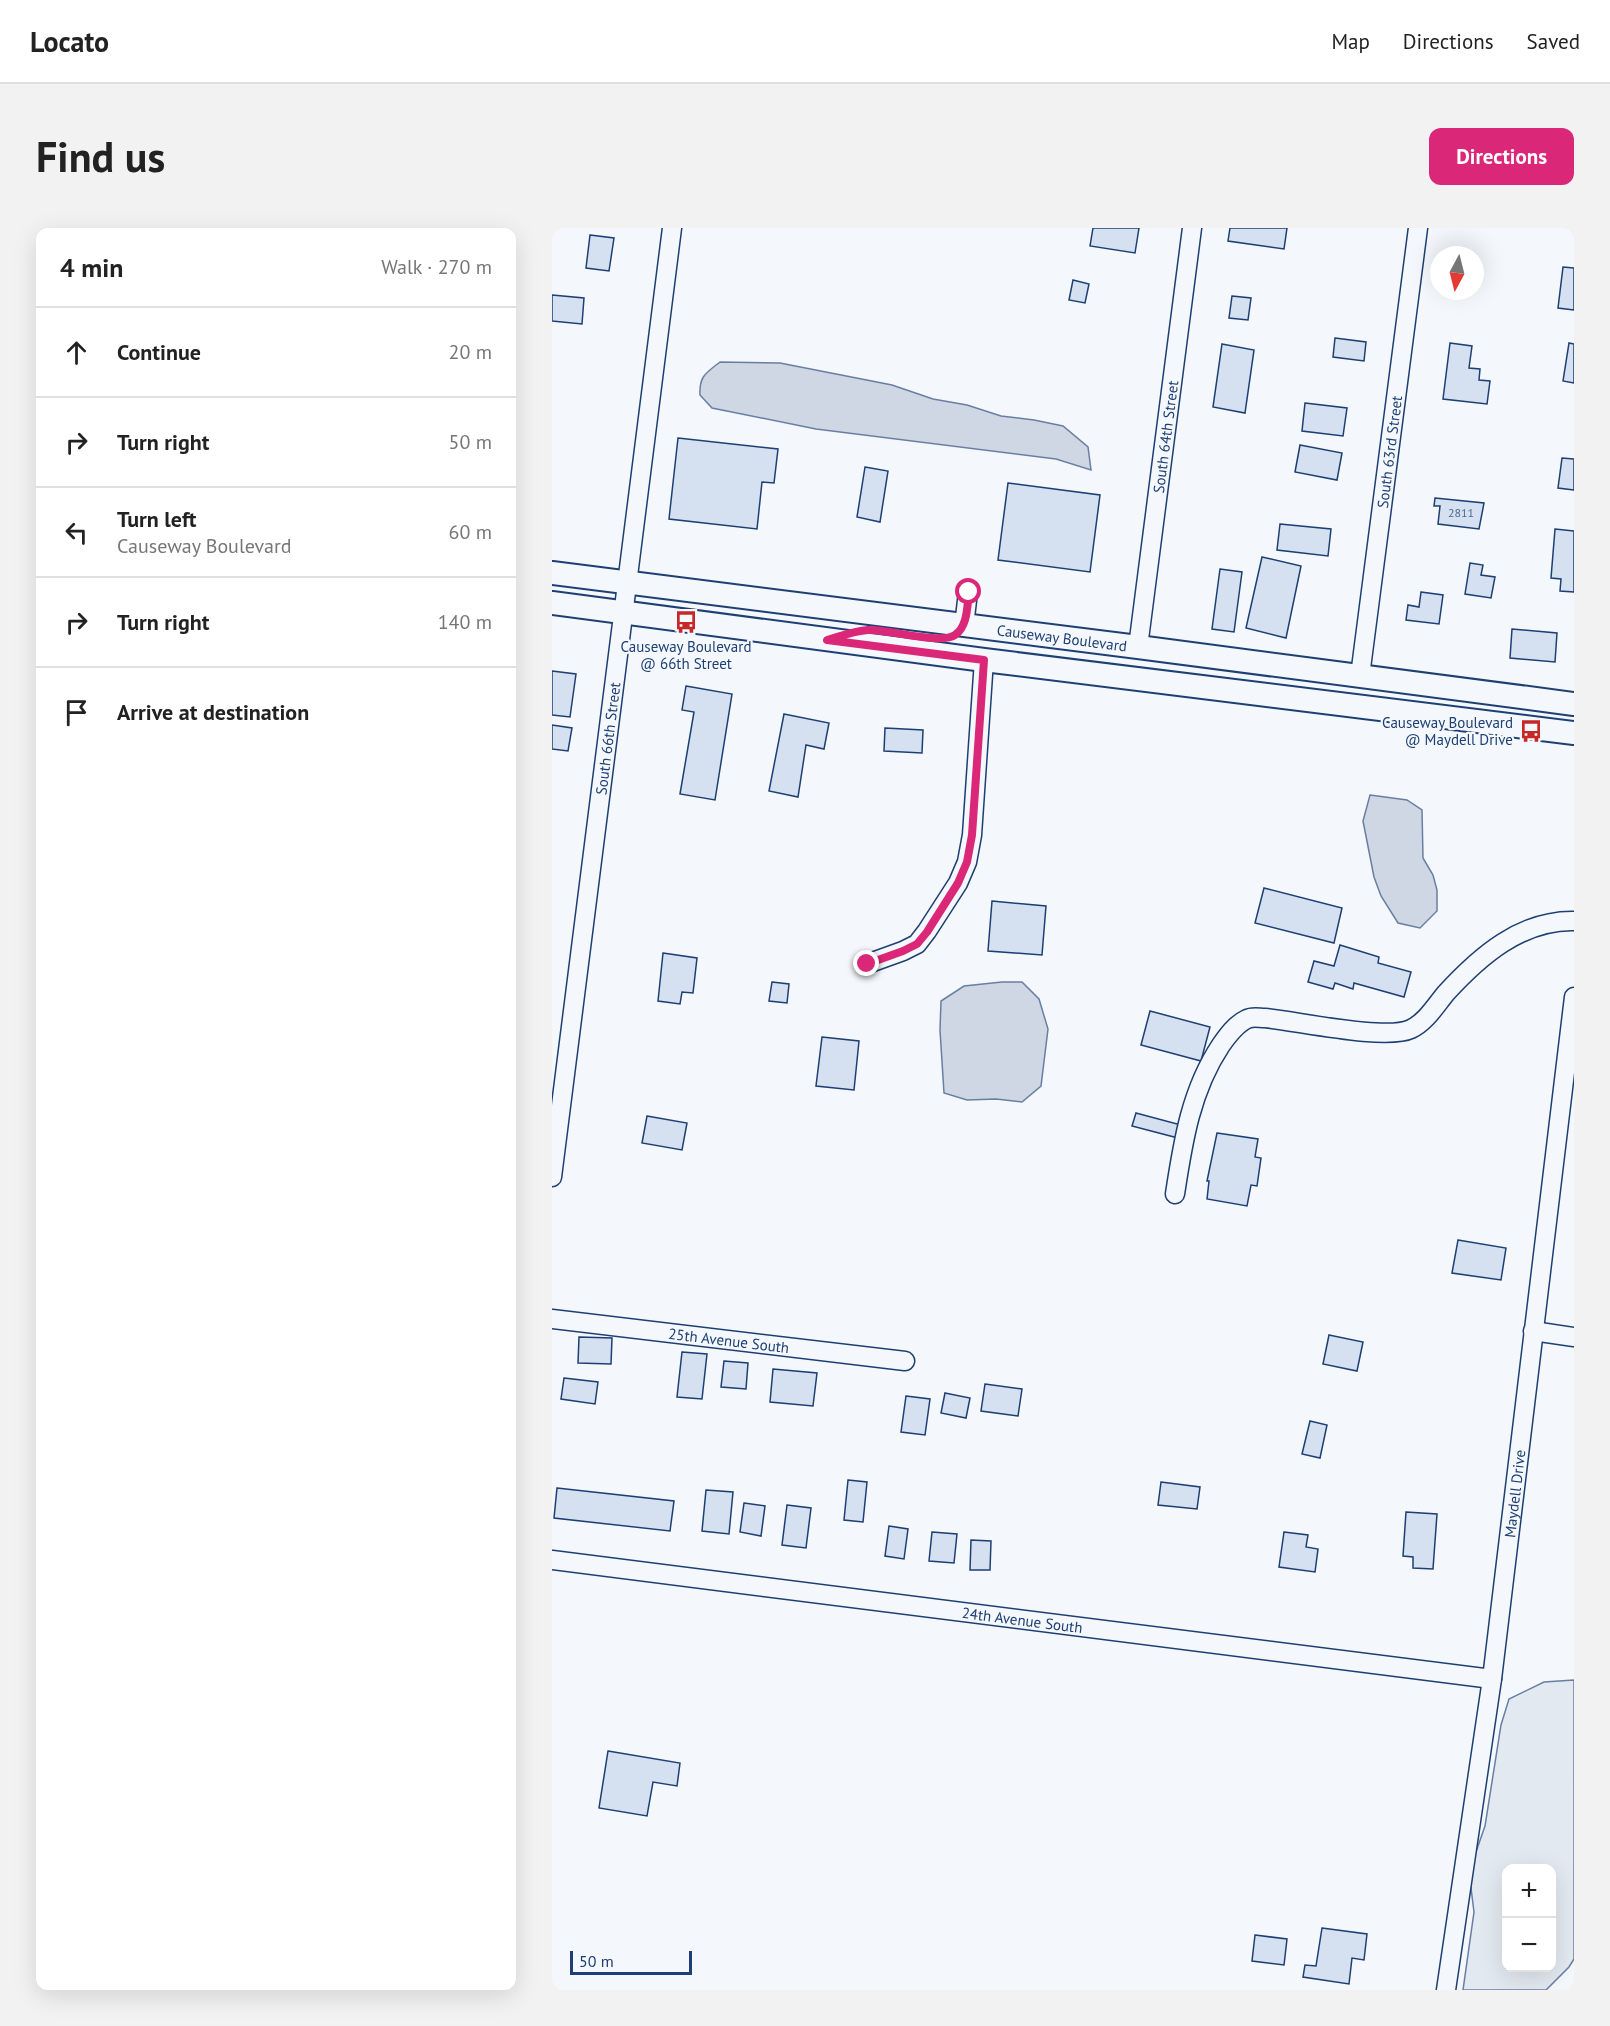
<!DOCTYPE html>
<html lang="en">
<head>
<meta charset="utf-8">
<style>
	:root { --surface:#fff; --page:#f2f2f2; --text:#222; --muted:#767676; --line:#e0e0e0; --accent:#db2777 }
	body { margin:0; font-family:"PT Sans",sans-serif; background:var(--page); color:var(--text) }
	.controls { position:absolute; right:18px; bottom:18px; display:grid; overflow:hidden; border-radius:12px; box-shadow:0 6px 24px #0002 }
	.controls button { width:54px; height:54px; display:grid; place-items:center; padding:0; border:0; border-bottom:2px solid var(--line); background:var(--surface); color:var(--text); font:30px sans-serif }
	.compass { position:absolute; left:878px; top:18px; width:54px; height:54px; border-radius:50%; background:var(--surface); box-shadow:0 6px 24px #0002; rotate:187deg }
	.scale { position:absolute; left:18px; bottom:15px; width:122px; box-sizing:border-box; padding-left:6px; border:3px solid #1d3f73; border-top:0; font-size:16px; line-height:21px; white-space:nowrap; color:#1d3f73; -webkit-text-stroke:4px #f4f7fb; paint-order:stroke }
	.stop { position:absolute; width:18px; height:18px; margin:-14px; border:4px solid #db2777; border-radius:50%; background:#fff }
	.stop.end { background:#db2777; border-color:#fff; box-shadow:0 2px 6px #0008 }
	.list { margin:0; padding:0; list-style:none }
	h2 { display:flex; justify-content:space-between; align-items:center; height:78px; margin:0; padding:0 24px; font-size:26px }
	h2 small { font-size:20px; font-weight:400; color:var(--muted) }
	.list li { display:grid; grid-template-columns:39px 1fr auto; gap:18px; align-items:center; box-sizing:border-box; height:90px; padding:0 24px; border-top:2px solid var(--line) }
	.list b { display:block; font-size:22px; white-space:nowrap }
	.list p { margin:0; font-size:20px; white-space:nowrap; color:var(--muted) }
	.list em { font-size:20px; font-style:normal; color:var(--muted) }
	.icon { flex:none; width:33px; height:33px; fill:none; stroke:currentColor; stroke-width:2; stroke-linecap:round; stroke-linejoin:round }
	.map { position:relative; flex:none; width:1022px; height:1762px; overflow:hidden; border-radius:12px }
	header { display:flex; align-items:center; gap:36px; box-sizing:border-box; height:84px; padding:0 30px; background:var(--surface); border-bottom:2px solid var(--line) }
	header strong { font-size:28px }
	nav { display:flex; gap:33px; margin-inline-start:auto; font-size:21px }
	.intro { display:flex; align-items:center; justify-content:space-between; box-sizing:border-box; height:144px; padding:0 36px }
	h1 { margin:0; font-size:42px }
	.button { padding:15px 27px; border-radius:12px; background:var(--accent); color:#fff; font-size:21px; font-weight:700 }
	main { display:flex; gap:36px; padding:0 36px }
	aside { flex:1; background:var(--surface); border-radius:12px; box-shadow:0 6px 24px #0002 }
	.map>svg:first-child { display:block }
	.green { fill:#e3e9f0; stroke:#687fa3; stroke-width:1.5; fill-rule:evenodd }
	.water { fill:#cfd7e4; stroke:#687fa3; stroke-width:1.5 }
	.building { fill:#d5e0f0; stroke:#1d3f73; stroke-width:1.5 }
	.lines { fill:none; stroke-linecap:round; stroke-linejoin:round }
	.minor-casing { stroke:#1d3f73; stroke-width:21 }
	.major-casing { stroke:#1d3f73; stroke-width:26 }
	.minor { stroke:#f4f7fb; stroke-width:18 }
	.major { stroke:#f4f7fb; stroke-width:22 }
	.route { stroke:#db2777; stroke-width:8 }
	.labels { text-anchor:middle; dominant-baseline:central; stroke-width:4.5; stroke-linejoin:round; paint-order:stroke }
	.number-label { font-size:12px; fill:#4b6792 }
	.street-label { font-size:15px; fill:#1d3f73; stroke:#f4f7fb }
	.poi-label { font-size:15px; fill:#1d3f73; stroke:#f4f7fb }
</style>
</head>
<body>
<header>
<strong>Locato</strong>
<nav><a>Map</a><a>Directions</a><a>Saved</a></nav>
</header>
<div class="intro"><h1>Find us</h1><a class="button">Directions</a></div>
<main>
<aside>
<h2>4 min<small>Walk · 270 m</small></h2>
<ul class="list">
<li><svg class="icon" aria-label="ahead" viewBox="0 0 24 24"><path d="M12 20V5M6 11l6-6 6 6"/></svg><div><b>Continue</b></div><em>20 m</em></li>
<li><svg class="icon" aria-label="right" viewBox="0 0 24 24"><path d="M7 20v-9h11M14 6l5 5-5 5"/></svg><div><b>Turn right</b></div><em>50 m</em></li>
<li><svg class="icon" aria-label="left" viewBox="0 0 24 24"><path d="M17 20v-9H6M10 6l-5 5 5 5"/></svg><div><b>Turn left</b><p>Causeway Boulevard</p></div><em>60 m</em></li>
<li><svg class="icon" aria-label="right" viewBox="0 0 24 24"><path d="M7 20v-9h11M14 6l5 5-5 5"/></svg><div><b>Turn right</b></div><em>140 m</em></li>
<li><svg class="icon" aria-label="arrive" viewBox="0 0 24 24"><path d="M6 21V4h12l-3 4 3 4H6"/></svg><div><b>Arrive at destination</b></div></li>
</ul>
</aside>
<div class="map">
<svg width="1022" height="1762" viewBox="0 0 1022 1762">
	<rect width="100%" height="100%" fill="#f4f7fb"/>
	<path class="green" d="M 1022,1452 L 1022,1731 L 1017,1739 L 994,1762 L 911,1762 L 922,1684 L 917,1644 L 933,1598 L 949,1497 L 957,1471 L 992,1454 ZM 954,1640 L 999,1640 L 999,1740 L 954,1740 Z"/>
	<g class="water">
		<path d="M 168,134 L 228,135 L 340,157 L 381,171 L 415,177 L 449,188 L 482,192 L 511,198 L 536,219 L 539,242 L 504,231 L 264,201 L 160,180 L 148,167 C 147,148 154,145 168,134 Z"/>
		<path d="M 818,567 L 855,572 L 870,582 L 871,630 L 881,647 L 885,662 L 885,683 L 868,700 L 846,695 L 829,668 L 822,649 L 811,593 Z"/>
		<path d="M 450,754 L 470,754 L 487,771 L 496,801 L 489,858 L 470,874 L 444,871 L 415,872 L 392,865 L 388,802 L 389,773 L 412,758 Z"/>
	</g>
	<g class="building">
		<path d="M 541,0 L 587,0 L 583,25 L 538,18 Z"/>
		<path d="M 678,0 L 735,0 L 732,21 L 676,13 Z"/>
		<path d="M 38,7 L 62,10 L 57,43 L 34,40 Z"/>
		<path d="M 1011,39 L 1022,40 L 1022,82 L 1006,80 Z"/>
		<path d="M 521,52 L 537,56 L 533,75 L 517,72 Z"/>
		<path d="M 0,67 L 32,70 L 30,96 L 0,93 Z"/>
		<path d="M 680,68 L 699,70 L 696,92 L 677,90 Z"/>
		<path d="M 783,110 L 814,114 L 812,133 L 781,129 Z"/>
		<path d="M 898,115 L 920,118 L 917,140 L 928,141 L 927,152 L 938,153 L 935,176 L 891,171 Z"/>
		<path d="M 1017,115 L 1022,116 L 1022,155 L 1011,153 Z"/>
		<path d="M 670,116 L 702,122 L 693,185 L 661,179 Z"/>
		<path d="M 753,175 L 795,180 L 791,208 L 750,203 Z"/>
		<path d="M 126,210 L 226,221 L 222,255 L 210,254 L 205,301 L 117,291 Z"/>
		<path d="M 748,217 L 790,225 L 785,252 L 743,244 Z"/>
		<path d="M 1010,230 L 1022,231 L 1022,262 L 1006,260 Z"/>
		<path d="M 313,239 L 336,243 L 328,294 L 305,289 Z"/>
		<path d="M 456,255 L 548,267 L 538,344 L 446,332 Z"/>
		<path d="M 883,270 L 932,275 L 927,301 L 886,296 L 888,278 L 882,278 Z"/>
		<path d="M 728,296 L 779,301 L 776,328 L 725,322 Z"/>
		<path d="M 1003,301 L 1022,303 L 1022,364 L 1008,363 L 1009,351 L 999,350 Z"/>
		<path d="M 710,329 L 749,338 L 734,410 L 694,400 Z"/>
		<path d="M 918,335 L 931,337 L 929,347 L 943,349 L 939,370 L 913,366 Z"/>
		<path d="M 668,341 L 690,344 L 682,404 L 660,401 Z"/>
		<path d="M 869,364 L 891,367 L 887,396 L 854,392 L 856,377 L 867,379 Z"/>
		<path d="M 960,401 L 1005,405 L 1003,434 L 958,430 Z"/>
		<path d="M 0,443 L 24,446 L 18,489 L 0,487 Z"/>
		<path d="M 134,458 L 180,466 L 163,572 L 128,566 L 142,484 L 130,482 Z"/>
		<path d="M 232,486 L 277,495 L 272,521 L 254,517 L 246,569 L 217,563 Z"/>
		<path d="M 0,497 L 20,500 L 16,523 L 0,521 Z"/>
		<path d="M 333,500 L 371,502 L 370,525 L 332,523 Z"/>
		<path d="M 712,660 L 790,680 L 782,715 L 703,695 Z"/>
		<path d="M 440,673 L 494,678 L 490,727 L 436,723 Z"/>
		<path d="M 788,717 L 827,729 L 826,735 L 859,744 L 852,769 L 802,755 L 801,761 L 783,755 L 781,761 L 756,754 L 762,733 L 782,738 Z"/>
		<path d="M 111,725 L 145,730 L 141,765 L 130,764 L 128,776 L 106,773 Z"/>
		<path d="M 220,754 L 237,756 L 235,775 L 217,773 Z"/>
		<path d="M 598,783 L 658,799 L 649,833 L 589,817 Z"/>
		<path d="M 270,809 L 307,813 L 302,862 L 264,858 Z"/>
		<path d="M 584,885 L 629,897 L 626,910 L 580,898 Z"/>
		<path d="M 95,888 L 135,895 L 130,922 L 90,915 Z"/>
		<path d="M 665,905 L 706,911 L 703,929 L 709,930 L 705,958 L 699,957 L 695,978 L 655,971 L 657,953 L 655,953 Z"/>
		<path d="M 906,1012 L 954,1020 L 949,1052 L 900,1045 Z"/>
		<path d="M 777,1107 L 811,1114 L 805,1143 L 771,1136 Z"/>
		<path d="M 27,1109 L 60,1110 L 59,1136 L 26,1135 Z"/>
		<path d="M 130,1124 L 155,1126 L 150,1171 L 125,1169 Z"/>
		<path d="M 172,1133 L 196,1135 L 194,1161 L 169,1159 Z"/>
		<path d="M 221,1141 L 265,1145 L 261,1178 L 218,1174 Z"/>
		<path d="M 12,1150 L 46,1154 L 43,1176 L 9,1171 Z"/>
		<path d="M 433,1156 L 470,1161 L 466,1188 L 429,1183 Z"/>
		<path d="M 393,1165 L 418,1170 L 414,1190 L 389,1185 Z"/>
		<path d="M 354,1168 L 378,1171 L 373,1207 L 349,1204 Z"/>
		<path d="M 758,1193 L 775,1197 L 768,1230 L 750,1226 Z"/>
		<path d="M 296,1252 L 315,1254 L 311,1294 L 292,1292 Z"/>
		<path d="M 609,1254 L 648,1259 L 645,1281 L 606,1277 Z"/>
		<path d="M 5,1260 L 122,1273 L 118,1303 L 2,1290 Z"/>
		<path d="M 154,1262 L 181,1264 L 177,1306 L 150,1303 Z"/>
		<path d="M 192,1275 L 213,1278 L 209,1308 L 188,1304 Z"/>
		<path d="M 235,1277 L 259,1280 L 254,1320 L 230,1317 Z"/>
		<path d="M 854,1284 L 885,1286 L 881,1341 L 861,1340 L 861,1329 L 851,1328 Z"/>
		<path d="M 337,1298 L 356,1301 L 352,1331 L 333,1328 Z"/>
		<path d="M 380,1304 L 405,1306 L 402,1335 L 377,1333 Z"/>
		<path d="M 732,1304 L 756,1307 L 754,1319 L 766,1321 L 763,1344 L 727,1339 Z"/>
		<path d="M 419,1312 L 439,1313 L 438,1342 L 418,1342 Z"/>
		<path d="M 56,1523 L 128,1535 L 125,1558 L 101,1554 L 95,1588 L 47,1580 Z"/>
		<path d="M 770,1700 L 815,1706 L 812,1732 L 800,1730 L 797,1756 L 751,1749 L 753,1737 L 764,1738 Z"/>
		<path d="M 703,1707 L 735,1711 L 732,1737 L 700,1733 Z"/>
	</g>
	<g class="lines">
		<g class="minor-casing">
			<g id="minor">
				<path d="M 412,398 L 416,364"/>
				<path id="s1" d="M 586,419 L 640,0"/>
				<path id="s2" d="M 808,448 L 866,0"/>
				<path d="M 315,736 L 351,723 L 365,716 L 375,703 L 406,655 L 415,634 L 420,607 L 432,432"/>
				<path id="s3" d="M 0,949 L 120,0"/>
				<path d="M 623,966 C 631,913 639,862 669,817 C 676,807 684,796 695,791 C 701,788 707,790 713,790 C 745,793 834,813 859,801 C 874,794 884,777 894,765 C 928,728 969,692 1022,693"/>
				<path id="s4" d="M 0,1091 L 353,1133"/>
				<path d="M 981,1103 L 1022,1109"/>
				<path id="s5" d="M 0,1332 L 940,1451"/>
				<path id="s6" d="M 894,1762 L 940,1451 L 1022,769"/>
			</g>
		</g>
		<g class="major-casing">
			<g id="major">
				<path id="s7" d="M 0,345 L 586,419 L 1022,476"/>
				<path d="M 0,375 L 432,432 L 1022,505"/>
			</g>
		</g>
		<use href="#minor" class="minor"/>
		<use href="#major" class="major"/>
	</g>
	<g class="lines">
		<path class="route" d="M 315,736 L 351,723 L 365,716 L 375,704 L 406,655 L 415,634 L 420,607 L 432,432 L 275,412 C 289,408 302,403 316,402 C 335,401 389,417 403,407 C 416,398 415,378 417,364"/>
	</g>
	<defs>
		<g id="bus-bare" transform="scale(1.8)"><path d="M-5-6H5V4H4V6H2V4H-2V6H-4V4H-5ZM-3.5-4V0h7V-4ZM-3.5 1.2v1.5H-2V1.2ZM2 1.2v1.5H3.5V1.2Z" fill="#c62828" stroke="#f4f7fb" stroke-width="2.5" paint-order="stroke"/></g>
	</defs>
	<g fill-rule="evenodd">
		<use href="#bus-bare" x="134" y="394"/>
		<use href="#bus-bare" x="979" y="503"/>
	</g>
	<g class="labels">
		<g class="number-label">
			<text x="909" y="284">2811</text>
		</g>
		<g class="street-label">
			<text stroke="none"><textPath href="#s1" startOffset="212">South 64th Street</textPath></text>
			<text stroke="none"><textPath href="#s2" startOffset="226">South 63rd Street</textPath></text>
			<text stroke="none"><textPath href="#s7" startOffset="514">Causeway Boulevard</textPath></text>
			<text stroke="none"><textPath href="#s3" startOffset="442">South 66th Street</textPath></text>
			<text stroke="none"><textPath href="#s4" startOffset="178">25th Avenue South</textPath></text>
			<text stroke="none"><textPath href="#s6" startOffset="501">Maydell Drive</textPath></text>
			<text stroke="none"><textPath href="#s5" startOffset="474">24th Avenue South</textPath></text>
		</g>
		<g class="poi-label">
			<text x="134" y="418">Causeway Boulevard<tspan x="134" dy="17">@ 66th Street</tspan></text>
			<text x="961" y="494" text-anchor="end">Causeway Boulevard<tspan x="961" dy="17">@ Maydell Drive</tspan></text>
		</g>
	</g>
</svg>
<div class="controls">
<button>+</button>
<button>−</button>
</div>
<svg class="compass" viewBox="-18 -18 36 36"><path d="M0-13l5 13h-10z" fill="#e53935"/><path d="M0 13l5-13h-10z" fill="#767676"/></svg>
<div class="scale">50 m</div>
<div class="stop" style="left:417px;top:364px"></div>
<div class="stop end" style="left:315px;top:736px"></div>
</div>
</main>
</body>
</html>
